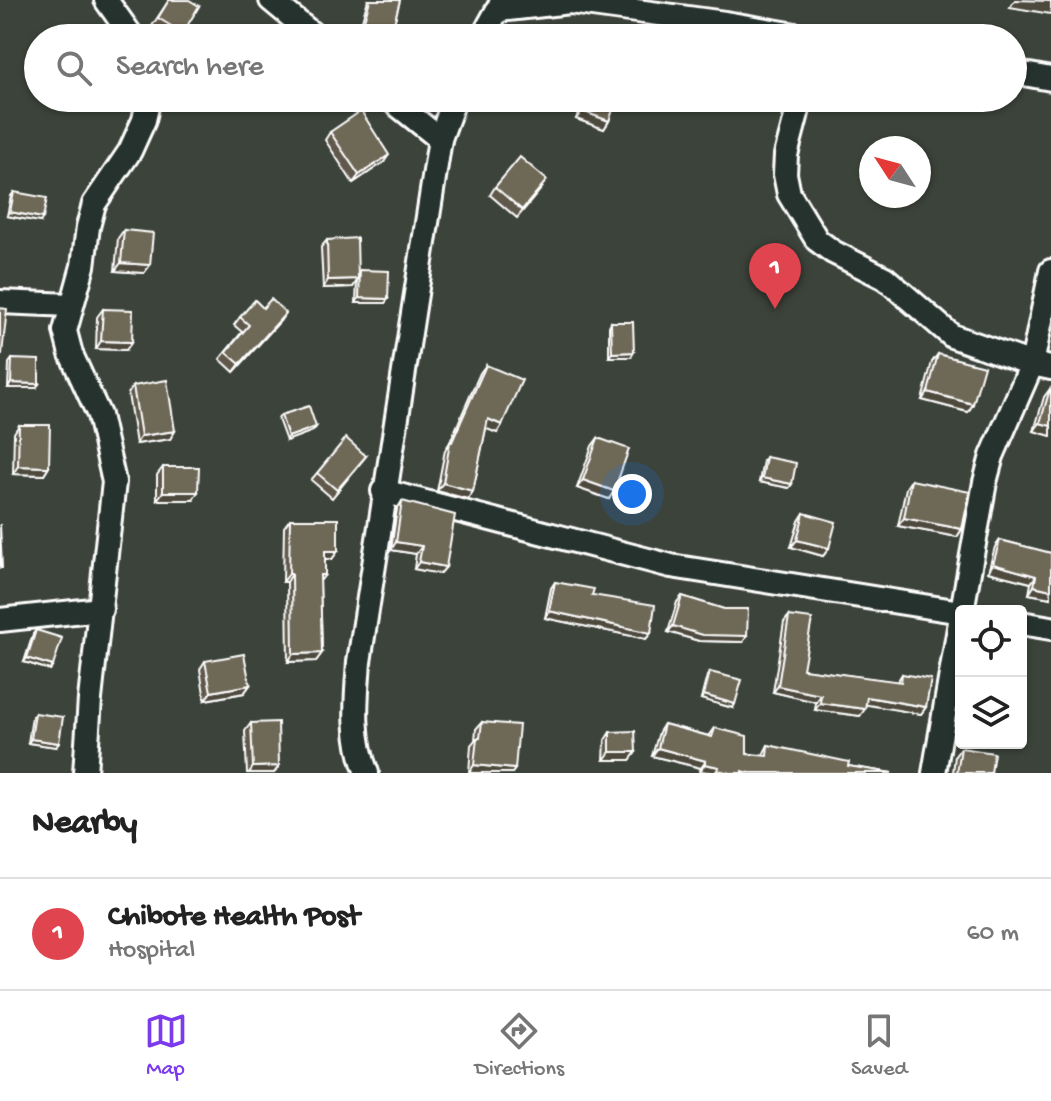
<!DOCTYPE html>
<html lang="en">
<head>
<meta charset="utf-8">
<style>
	:root { --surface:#fff; --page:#f2f2f2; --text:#222; --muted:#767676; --line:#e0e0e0; --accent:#7c3aed }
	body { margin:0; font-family:"Gochi Hand",sans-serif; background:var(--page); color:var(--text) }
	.controls { position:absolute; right:24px; bottom:24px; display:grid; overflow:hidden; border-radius:8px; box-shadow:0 2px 6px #0004 }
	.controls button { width:72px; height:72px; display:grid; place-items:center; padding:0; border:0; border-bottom:2px solid var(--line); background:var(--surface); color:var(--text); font:40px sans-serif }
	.compass { position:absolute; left:859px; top:136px; width:72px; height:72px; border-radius:50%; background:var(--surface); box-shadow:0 2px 6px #0004; rotate:306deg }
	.you { position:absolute; left:632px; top:494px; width:28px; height:28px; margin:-20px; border:6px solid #fff; border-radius:50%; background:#1a73e8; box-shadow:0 0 0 12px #1a73e833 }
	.badge { display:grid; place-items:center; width:52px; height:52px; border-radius:50%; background:var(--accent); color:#fff; font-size:26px; font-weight:700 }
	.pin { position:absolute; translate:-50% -66px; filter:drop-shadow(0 2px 4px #0008) }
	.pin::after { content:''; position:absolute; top:42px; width:28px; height:24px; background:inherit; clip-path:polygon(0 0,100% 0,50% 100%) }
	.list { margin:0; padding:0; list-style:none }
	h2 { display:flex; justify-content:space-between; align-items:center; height:104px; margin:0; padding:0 32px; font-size:34px }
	h2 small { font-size:26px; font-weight:400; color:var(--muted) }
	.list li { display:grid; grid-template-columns:52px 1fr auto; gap:24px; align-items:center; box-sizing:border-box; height:112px; padding:0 32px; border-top:2px solid var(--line) }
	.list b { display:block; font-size:30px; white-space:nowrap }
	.list p { margin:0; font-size:26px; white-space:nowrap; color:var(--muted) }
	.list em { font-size:26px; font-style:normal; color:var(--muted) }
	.icon { flex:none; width:44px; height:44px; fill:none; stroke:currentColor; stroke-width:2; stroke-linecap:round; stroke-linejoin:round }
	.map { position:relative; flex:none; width:1051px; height:773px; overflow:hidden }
	.search { position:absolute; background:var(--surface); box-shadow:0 2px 6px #0004; left:24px; right:24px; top:24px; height:88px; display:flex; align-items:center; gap:20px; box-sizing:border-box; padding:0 28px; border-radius:44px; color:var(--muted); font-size:30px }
	.sheet { height:216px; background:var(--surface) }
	nav { display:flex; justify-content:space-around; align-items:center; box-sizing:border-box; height:112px; border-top:2px solid var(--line); background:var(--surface); font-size:22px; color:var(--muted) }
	nav a { display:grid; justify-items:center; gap:4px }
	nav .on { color:var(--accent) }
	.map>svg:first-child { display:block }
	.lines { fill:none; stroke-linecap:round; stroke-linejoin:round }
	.minor-casing { stroke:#fff; stroke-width:28 }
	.minor { stroke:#26332d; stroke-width:22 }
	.wall { fill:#5f594b; stroke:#fff; stroke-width:2 }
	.shaded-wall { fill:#4d493d; stroke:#fff; stroke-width:2 }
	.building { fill:#6e6857; stroke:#fff; stroke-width:2 }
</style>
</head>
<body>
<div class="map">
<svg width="1051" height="773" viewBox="0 0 1051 773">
	<rect width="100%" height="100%" fill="#3c433a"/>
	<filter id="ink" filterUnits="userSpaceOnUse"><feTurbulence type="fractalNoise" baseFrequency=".0125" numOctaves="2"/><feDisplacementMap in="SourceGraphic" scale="16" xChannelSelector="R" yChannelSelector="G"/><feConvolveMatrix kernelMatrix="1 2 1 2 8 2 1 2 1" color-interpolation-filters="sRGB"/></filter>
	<g filter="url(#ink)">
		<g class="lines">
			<g class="minor-casing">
				<g id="minor">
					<path d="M 106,0 L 133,38"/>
					<path d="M 271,0 L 317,38"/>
					<path d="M 499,10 L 570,2 L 725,23 L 813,38"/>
					<path d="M 482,38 L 503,0"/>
					<path d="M 1013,72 L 1051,79"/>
					<path d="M 389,98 L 440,139"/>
					<path d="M 801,98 L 786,155 L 785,174 L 789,194 L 817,240 L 833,252 L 885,278 L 952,336 L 1032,364 L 1051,368"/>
					<path d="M 0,302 L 71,305"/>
					<path d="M 383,491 L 671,566 L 961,612"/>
					<path d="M 962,611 L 985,482 L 992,456 L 1032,364 L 1051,271"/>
					<path d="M 0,620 L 101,609"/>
					<path d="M 1021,623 L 1051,628"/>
					<path d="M 85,773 L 90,699 L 114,482 L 99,415 L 71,354 L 65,331 L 83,266 L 88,227 L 94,204 L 130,151 L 144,120 L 149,98"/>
					<path d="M 367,773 C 352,737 356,700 359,662 L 440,139 L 455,98"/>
					<path d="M 934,773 L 961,616"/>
				</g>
			</g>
			<use href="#minor" class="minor"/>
		</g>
		<g class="wall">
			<path d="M 169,0 L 199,6 L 179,38 L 172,38 L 152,26 Z"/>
			<path d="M 368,0 L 400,0 L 392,31 L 388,38 L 359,30 Z"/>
			<path d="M 266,98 L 280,98 L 275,104 Z"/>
			<path d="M 584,98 L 617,98 L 609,121 L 604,129 L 576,119 Z"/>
			<path d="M 330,132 L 384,162 L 353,183 L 325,140 Z"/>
			<path d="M 495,187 L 542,188 L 517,218 L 490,195 Z"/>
			<path d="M 14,192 L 40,222 L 7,216 L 11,196 Z"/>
			<path d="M 124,230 L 150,265 L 144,273 L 115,271 L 118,238 Z"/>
			<path d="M 327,240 L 358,273 L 360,270 L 388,299 L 385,303 L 356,303 L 357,280 L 353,287 L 323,288 L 321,247 Z"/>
			<path d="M 103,309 L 126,350 L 96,349 L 97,317 Z"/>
			<path d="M 240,317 L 280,321 L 234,372 L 220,359 L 242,332 L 234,325 Z"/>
			<path d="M 611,322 L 631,357 L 609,357 L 609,326 Z"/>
			<path d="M 938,354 L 973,404 L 968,412 L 922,400 L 932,362 Z"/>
			<path d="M 12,359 L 36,388 L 8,388 L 9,363 Z"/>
			<path d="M 486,365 L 502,425 L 497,433 L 486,428 L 473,491 L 468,499 L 437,491 L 445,450 L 450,442 L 480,373 Z"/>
			<path d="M 133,386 L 175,431 L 170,439 L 136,444 L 128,394 Z"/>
			<path d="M 1050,389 L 1051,436 L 1034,431 L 1044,397 Z"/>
			<path d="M 281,415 L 316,427 L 313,431 L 286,441 L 278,419 Z"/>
			<path d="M 19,425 L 49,467 L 44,475 L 13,474 L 14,433 Z"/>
			<path d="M 598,438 L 609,499 L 577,488 L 592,446 Z"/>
			<path d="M 366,456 L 332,498 L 311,480 L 317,473 Z"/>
			<path d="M 766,457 L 792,484 L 789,488 L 759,482 L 763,461 Z"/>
			<path d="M 163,467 L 193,500 L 157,500 L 157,475 Z"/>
			<path d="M 911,480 L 962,529 L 957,537 L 898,526 L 906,488 Z"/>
			<path d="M 402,501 L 446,567 L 440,574 L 414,569 L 416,554 L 391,550 L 397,509 Z"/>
			<path d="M 804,513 L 829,548 L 823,556 L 791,547 L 799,521 Z"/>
			<path d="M 290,519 L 338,551 L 332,559 L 325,559 L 325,575 L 320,581 L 322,653 L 316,661 L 288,662 L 287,582 L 283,582 L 284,527 Z"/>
			<path d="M 1000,540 L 1051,553 L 1051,598 L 1029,594 L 1031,583 L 988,572 L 995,547 Z"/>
			<path d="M 555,582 L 592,595 L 651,633 L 646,639 L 545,618 L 551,588 Z"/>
			<path d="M 682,596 L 724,609 L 743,642 L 699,641 L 668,632 L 677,602 Z"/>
			<path d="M 789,616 L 803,669 L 897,682 L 902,674 L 926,707 L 921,714 L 866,704 L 860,716 L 815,710 L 816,702 L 773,692 L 784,622 Z"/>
			<path d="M 36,630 L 53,666 L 50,670 L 24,662 L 33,634 Z"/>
			<path d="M 205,661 L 250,685 L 244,693 L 205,700 L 200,669 Z"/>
			<path d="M 710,672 L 733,708 L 701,699 L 707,676 Z"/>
			<path d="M 35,713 L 56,747 L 28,743 L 32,717 Z"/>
			<path d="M 482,722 L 515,769 L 512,773 L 469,773 L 471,745 L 475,740 L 476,729 Z"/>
			<path d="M 251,723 L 279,766 L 274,773 L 247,773 L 245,731 Z"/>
			<path d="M 664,724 L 709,736 L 715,728 L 747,754 L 763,755 L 768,745 L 848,766 L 892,773 L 708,773 L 700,771 L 701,768 L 652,756 L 659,732 Z"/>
			<path d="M 610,732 L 636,752 L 630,760 L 604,760 L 605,740 Z"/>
			<path d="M 961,748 L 991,773 L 953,773 L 955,756 Z"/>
		</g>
		<g class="shaded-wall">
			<path d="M 1015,0 L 1051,1 L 1051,12 L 1050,14 L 1010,7 Z"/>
			<path d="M 363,24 L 392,31 L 388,38 L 359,30 Z"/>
			<path d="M 582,111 L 609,121 L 604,129 L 576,119 Z"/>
			<path d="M 389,155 L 384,162 L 353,183 L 359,175 Z"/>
			<path d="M 10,212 L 43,218 L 40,222 L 7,216 Z"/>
			<path d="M 121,263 L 150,265 L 144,273 L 115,271 Z"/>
			<path d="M 358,279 L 353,287 L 323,288 L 328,280 Z"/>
			<path d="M 359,298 L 388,299 L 385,303 L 356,303 Z"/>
			<path d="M 286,313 L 280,321 L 234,372 L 240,364 Z"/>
			<path d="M 101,341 L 132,342 L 126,350 L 96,349 Z"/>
			<path d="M 634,352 L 631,357 L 609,357 L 612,353 Z"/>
			<path d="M 11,383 L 39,384 L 36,388 L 8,388 Z"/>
			<path d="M 928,392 L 973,404 L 968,412 L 922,400 Z"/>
			<path d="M 488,419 L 502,425 L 497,433 L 482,427 Z"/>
			<path d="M 1040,423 L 1051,426 L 1051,436 L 1034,431 Z"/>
			<path d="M 316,427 L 313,431 L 286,441 L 288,437 Z"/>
			<path d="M 175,431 L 170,439 L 136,444 L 141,436 Z"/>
			<path d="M 18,466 L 49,467 L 44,475 L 13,474 Z"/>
			<path d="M 762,478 L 792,484 L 789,488 L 759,482 Z"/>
			<path d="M 583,480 L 614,491 L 609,499 L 577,488 Z"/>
			<path d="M 443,483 L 473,491 L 468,499 L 437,491 Z"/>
			<path d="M 163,492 L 198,492 L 193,500 L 157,500 Z"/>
			<path d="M 904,518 L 962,529 L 957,537 L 898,526 Z"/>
			<path d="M 797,540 L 829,548 L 823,556 L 791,547 Z"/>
			<path d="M 396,542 L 422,546 L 416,554 L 391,550 Z"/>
			<path d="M 325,551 L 338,551 L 332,559 L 320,559 Z"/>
			<path d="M 419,562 L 446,567 L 440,574 L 414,569 Z"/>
			<path d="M 993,564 L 1036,576 L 1031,583 L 988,572 Z"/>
			<path d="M 289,574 L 292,574 L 287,582 L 283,582 Z"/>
			<path d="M 1034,586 L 1051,590 L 1051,598 L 1029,594 Z"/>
			<path d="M 549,611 L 651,633 L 646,639 L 545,618 Z"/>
			<path d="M 673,626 L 747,636 L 743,642 L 699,641 L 668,632 Z"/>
			<path d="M 322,653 L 316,661 L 288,662 L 293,654 Z"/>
			<path d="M 27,658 L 53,666 L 50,670 L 24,662 Z"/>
			<path d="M 250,685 L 244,693 L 205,700 L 211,692 Z"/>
			<path d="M 778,686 L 821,695 L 816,702 L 773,692 Z"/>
			<path d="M 704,695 L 735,704 L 733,708 L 701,699 Z"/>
			<path d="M 867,697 L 926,707 L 921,714 L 862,704 Z"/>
			<path d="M 820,703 L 865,709 L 860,716 L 815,710 Z"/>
			<path d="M 31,739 L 59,743 L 56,747 L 28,743 Z"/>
			<path d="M 658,748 L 706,761 L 701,768 L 652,756 Z"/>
			<path d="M 610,752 L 636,752 L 630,760 L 604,760 Z"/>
			<path d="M 705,764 L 719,767 L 715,773 L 700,771 Z"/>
			<path d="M 474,765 L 515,769 L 512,773 L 469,773 Z"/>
			<path d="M 279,766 L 274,773 L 249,773 L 253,767 Z"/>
		</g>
		<g class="building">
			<path d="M 169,0 L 189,0 L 199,6 L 183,33 L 158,18 Z"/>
			<path d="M 370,0 L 400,0 L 392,31 L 363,24 Z"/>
			<path d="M 586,98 L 617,98 L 609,121 L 582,111 Z"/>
			<path d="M 361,111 L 389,155 L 359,175 L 330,132 Z"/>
			<path d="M 520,157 L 547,180 L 522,210 L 495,187 Z"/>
			<path d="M 14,192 L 47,198 L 43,218 L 10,212 Z"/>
			<path d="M 124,230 L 153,233 L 150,265 L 121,263 Z"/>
			<path d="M 357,238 L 358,279 L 328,280 L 327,240 Z"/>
			<path d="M 360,270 L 389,271 L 388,299 L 359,298 Z"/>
			<path d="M 271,299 L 286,313 L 240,364 L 226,352 L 249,325 L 240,317 L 255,300 L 263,308 Z"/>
			<path d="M 0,308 L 7,309 L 2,354 L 0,355 Z"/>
			<path d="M 103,309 L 133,310 L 132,342 L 101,341 Z"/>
			<path d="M 611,322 L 633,322 L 634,352 L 612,353 Z"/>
			<path d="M 938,354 L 984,366 L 973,404 L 928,392 Z"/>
			<path d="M 12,359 L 39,360 L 39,384 L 11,383 Z"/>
			<path d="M 486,365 L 522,380 L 502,425 L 488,419 L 473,491 L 443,483 L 450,442 L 452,442 Z"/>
			<path d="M 167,380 L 175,431 L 141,436 L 133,386 Z"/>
			<path d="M 1050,389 L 1051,390 L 1051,426 L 1040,423 Z"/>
			<path d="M 309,406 L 316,427 L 288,437 L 281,415 Z"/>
			<path d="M 19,425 L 50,425 L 49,467 L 18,466 Z"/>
			<path d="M 346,438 L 366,456 L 337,490 L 317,473 Z"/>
			<path d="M 598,438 L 629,449 L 614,491 L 583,480 Z"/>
			<path d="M 766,457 L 796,463 L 792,484 L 762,478 Z"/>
			<path d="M 163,467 L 199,467 L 198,492 L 163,492 Z"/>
			<path d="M 911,480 L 970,492 L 962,529 L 904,518 Z"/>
			<path d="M 402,501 L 455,515 L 446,567 L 419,562 L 422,546 L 396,542 Z"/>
			<path d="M 804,513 L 836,522 L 829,548 L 797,540 Z"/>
			<path d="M 290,519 L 338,519 L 338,551 L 325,551 L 325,575 L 320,575 L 322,653 L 293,654 L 292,574 L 289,574 Z"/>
			<path d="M 0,524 L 2,568 L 0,568 Z"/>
			<path d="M 1000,540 L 1051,553 L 1051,590 L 1034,586 L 1036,576 L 993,564 Z"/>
			<path d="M 555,582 L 594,589 L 592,595 L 655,605 L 651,633 L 549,611 Z"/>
			<path d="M 682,596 L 724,609 L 748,609 L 747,636 L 703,635 L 673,626 Z"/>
			<path d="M 789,616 L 812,619 L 803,669 L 901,682 L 902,674 L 931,679 L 926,707 L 867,697 L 865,709 L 820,703 L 821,695 L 778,686 Z"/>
			<path d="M 36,630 L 62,638 L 53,666 L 27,658 Z"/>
			<path d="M 244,654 L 250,685 L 211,692 L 205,661 Z"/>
			<path d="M 710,672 L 742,680 L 735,704 L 704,695 Z"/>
			<path d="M 35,713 L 63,717 L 59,743 L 31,739 Z"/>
			<path d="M 278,722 L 279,766 L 253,767 L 251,723 Z"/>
			<path d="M 482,722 L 519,725 L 515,769 L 474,765 L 477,738 L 480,738 Z"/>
			<path d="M 664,724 L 712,737 L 715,728 L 747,736 L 747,754 L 767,756 L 768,745 L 849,762 L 848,766 L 892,773 L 750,773 L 742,771 L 742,773 L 730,773 L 718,770 L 719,767 L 705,764 L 706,761 L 658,748 Z"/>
			<path d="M 635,731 L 636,752 L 610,752 L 610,732 Z"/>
			<path d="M 961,748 L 994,753 L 991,773 L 957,773 Z"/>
		</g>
	</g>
</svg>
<div class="controls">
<button><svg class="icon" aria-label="locate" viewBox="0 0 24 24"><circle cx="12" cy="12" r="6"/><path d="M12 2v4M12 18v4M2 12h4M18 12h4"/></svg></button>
<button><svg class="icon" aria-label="layers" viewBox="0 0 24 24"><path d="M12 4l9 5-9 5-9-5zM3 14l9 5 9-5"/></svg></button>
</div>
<svg class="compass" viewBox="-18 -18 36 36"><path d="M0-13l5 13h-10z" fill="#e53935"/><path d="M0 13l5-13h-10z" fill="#767676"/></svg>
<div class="you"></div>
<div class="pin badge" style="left:775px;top:309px;background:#e0444e">1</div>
<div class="search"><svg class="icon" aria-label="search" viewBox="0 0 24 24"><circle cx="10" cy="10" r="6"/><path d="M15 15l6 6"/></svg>Search here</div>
</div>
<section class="sheet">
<h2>Nearby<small></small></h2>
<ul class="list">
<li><span class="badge" style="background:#e0444e">1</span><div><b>Chibote Health Post</b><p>Hospital</p></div><em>60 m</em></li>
</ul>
</section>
<nav>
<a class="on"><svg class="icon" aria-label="map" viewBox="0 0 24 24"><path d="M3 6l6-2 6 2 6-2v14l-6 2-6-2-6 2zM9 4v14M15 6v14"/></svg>Map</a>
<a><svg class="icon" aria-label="directions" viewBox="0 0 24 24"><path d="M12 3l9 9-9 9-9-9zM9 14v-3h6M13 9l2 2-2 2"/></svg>Directions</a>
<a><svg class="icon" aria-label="saved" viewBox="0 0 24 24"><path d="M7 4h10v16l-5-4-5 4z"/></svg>Saved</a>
</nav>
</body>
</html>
